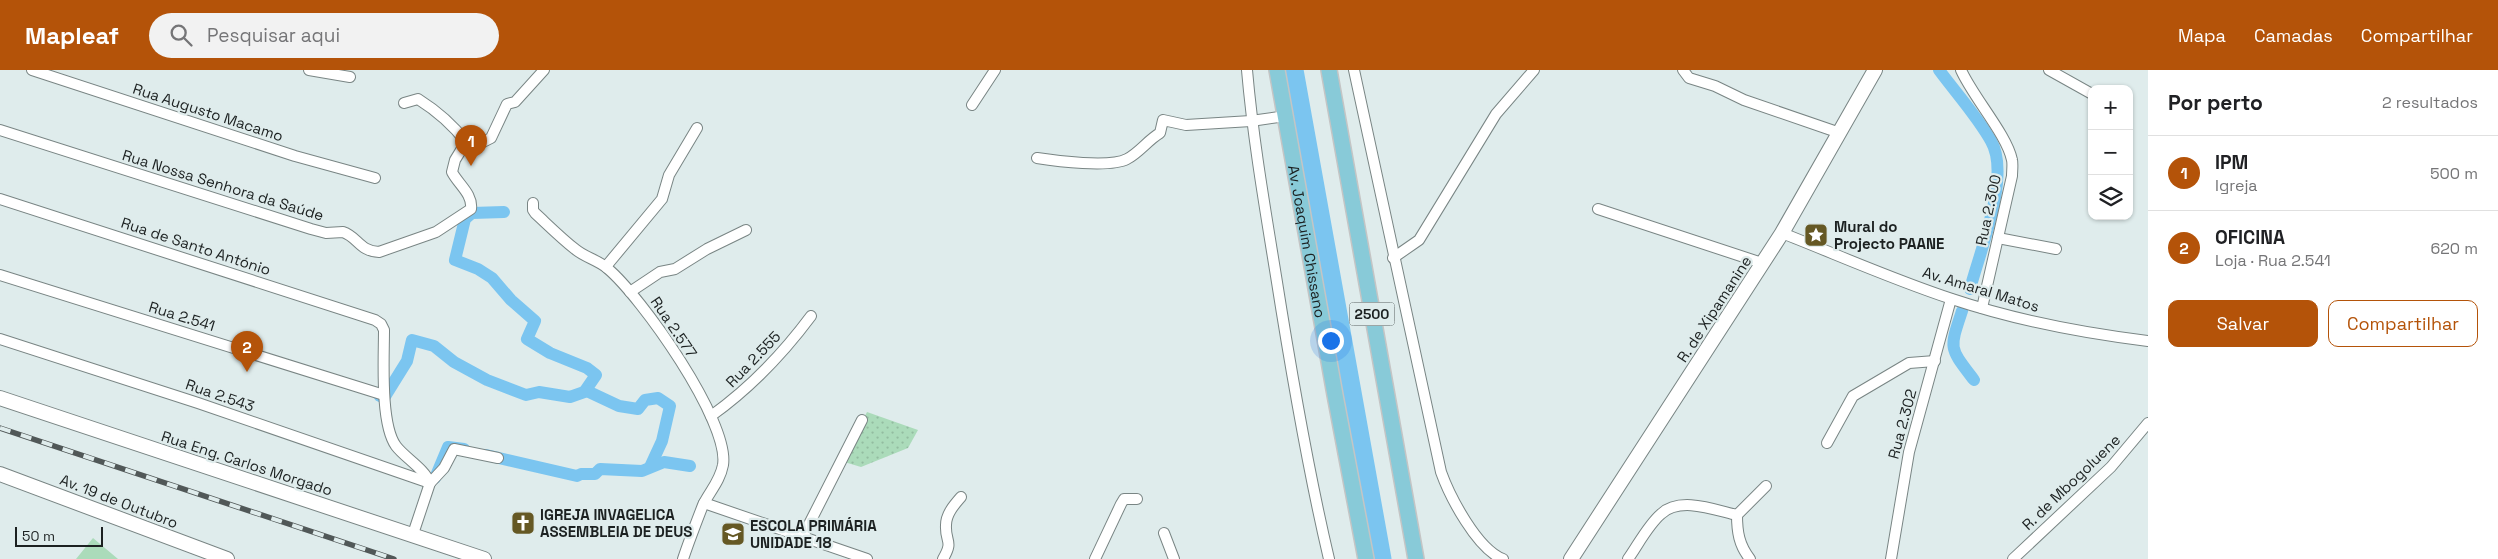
<!DOCTYPE html>
<html lang="pt">
<head>
<meta charset="utf-8">
<style>
	:root { --surface:#fff; --page:#f2f2f2; --text:#202124; --muted:#757577; --line:#e0e0e0; --accent:#b45309 }
	body { margin:0; font-family:"Space Grotesk",sans-serif; background:var(--page); color:var(--text) }
	.controls { position:absolute; right:15px; top:15px; display:grid; overflow:hidden; border-radius:10px; box-shadow:0 1px 4px #0004 }
	.controls button { width:45px; height:45px; display:grid; place-items:center; padding:0; border:0; border-bottom:1px solid var(--line); background:var(--surface); color:var(--text); font:25px sans-serif }
	.scale { position:absolute; left:15px; bottom:12px; width:88px; box-sizing:border-box; padding-left:5px; border:2px solid #1c2121; border-top:0; font-size:14px; line-height:18px; white-space:nowrap; color:#1c2121; -webkit-text-stroke:4px #dfecec; paint-order:stroke }
	.you { position:absolute; left:1330px; top:270px; width:18px; height:18px; margin:-12px; border:4px solid #fff; border-radius:50%; background:#1a73e8; box-shadow:0 0 0 8px #1a73e833 }
	.badge { display:grid; place-items:center; width:32px; height:32px; border-radius:50%; background:var(--accent); color:#fff; font-size:16px; font-weight:700 }
	.pin { position:absolute; translate:-50% -41px; filter:drop-shadow(0 1px 2px #0008) }
	.pin::after { content:''; position:absolute; top:26px; width:18px; height:15px; background:inherit; clip-path:polygon(0 0,100% 0,50% 100%) }
	.list { margin:0; padding:0; list-style:none }
	h2 { display:flex; justify-content:space-between; align-items:center; height:65px; margin:0; padding:0 20px; font-size:21px }
	h2 small { font-size:16px; font-weight:400; color:var(--muted) }
	.list li { display:grid; grid-template-columns:32px 1fr auto; gap:15px; align-items:center; box-sizing:border-box; height:75px; padding:0 20px; border-top:1px solid var(--line) }
	.list b { display:block; font-size:19px; white-space:nowrap }
	.list p { margin:0; font-size:16px; white-space:nowrap; color:var(--muted) }
	.list em { font-size:16px; font-style:normal; color:var(--muted) }
	.actions { display:flex; gap:10px; padding:15px 20px }
	.actions a { flex:1; padding:11px 0; border:1px solid var(--accent); border-radius:10px; text-align:center; font-size:18px; color:var(--accent) }
	.actions .main { background:var(--accent); color:#fff }
	.icon { flex:none; width:28px; height:28px; fill:none; stroke:currentColor; stroke-width:2; stroke-linecap:round; stroke-linejoin:round }
	.map { position:relative; flex:none; width:2148px; height:489px; overflow:hidden }
	header { display:flex; align-items:center; gap:30px; box-sizing:border-box; height:70px; padding:0 25px; background:var(--accent); color:#fff }
	header strong { font-size:24px }
	nav { display:flex; gap:28px; margin-inline-start:auto; font-size:18px }
	.search { width:350px; height:45px; background:var(--page); display:flex; align-items:center; gap:12px; box-sizing:border-box; padding:0 18px; border-radius:28px; color:var(--muted); font-size:19px }
	main { display:flex }
	aside { flex:1; background:var(--surface) }
	.map>svg:first-child { display:block }
	.grass { fill:url(#grass-dots) }
	.park { fill:#abdbba }
	.lines { fill:none; stroke-linecap:round; stroke-linejoin:round }
	.canal { stroke:#7bc5f0; stroke-width:12 }
	.river { stroke:#7bc5f0; stroke-width:21 }
	.street-casing { stroke:#798584; stroke-width:12 }
	.secondary-casing { stroke:#798584; stroke-width:16 }
	.primary-casing { stroke:#c4c5c5; stroke-width:18 }
	.street { stroke:#fff; stroke-width:10 }
	.secondary { stroke:#fff; stroke-width:14 }
	.primary { stroke:#88cad8; stroke-width:15 }
	.rail-casing { stroke:#515858; stroke-width:5.5 }
	.rail { stroke:#dfecec; stroke-width:4; stroke-dasharray:11; stroke-linecap:butt }
	.labels { text-anchor:middle; dominant-baseline:central; stroke-width:4.5; stroke-linejoin:round; paint-order:stroke }
	.shield { fill:#dfecec; stroke:#565e5e; stroke-width:1 }
	.shield-label { font-size:14px; font-weight:bold; fill:#1c2121 }
	.street-label { font-size:15px; fill:#1c2121; stroke:#dfecec }
	.poi-label { font-size:15px; font-weight:bold; fill:#1c2121; stroke:#dfecec; text-anchor:start }
</style>
</head>
<body>
<header>
<strong>Mapleaf</strong>
<div class="search"><svg class="icon" aria-label="search" viewBox="0 0 24 24"><circle cx="10" cy="10" r="6"/><path d="M15 15l6 6"/></svg>Pesquisar aqui</div>
<nav><a>Mapa</a><a>Camadas</a><a>Compartilhar</a></nav>
</header>
<main>
<div class="map">
<svg width="2148" height="489" viewBox="0 0 2148 489">
	<defs>
		<pattern id="grass-dots" width="8" height="8" patternUnits="userSpaceOnUse" patternTransform="scale(1.25)"><rect width="8" height="8" fill="#abdbba"/><path d="M2 2h.1M6 6h.1" fill="none" stroke="#93bca0" stroke-width="1.8" stroke-linecap="round"/></pattern>
	</defs>
	<rect width="100%" height="100%" fill="#dfecec"/>
	<path class="grass" d="M 867,342 L 918,360 L 908,378 L 861,397 L 841,391 Z"/>
	<path class="park" d="M 93,468 L 118,489 L 76,489 Z"/>
	<g class="lines">
		<g class="canal">
			<path d="M 1939,0 C 1956,23 1977,46 1991,71 C 2011,105 1980,181 1970,219"/>
			<path d="M 504,142 L 472,143 L 465,149 L 455,190 L 478,199 L 492,208 L 511,230 L 535,251 L 527,269 L 550,283 L 587,298 L 596,305 L 585,321"/>
			<path d="M 1962,241 C 1949,280 1949,277 1974,310"/>
			<path d="M 381,322 L 380,326 L 384,328 L 407,291 L 412,270 L 434,276 L 454,292 L 487,310 L 526,325 L 539,322 L 570,327 L 587,321 L 619,336 L 638,339 L 645,330 L 658,328 L 670,336 L 662,371 L 650,397"/>
			<path d="M 486,385 L 577,406 L 581,404 L 595,404 L 600,399 L 642,401 L 664,392 L 690,396"/>
			<path d="M 435,408 L 448,377 L 464,379"/>
		</g>
		<path class="river" d="M 1293,0 L 1381,489"/>
		<g class="street-casing">
			<g id="street">
				<path d="M 32,0 L 295,86 L 375,108"/>
				<path d="M 309,0 L 350,7"/>
				<path d="M 1247,0 C 1253,69 1265,138 1276,206 C 1291,301 1307,396 1329,489"/>
				<path d="M 1354,0 L 1441,402 C 1450,427 1477,479 1503,489"/>
				<path d="M 1683,0 L 1689,8 L 1715,16 L 1744,30 L 1837,62"/>
				<path d="M 1961,0 C 1973,27 2007,65 2012,90 C 2013,94 2012,101 2012,106 L 1982,238"/>
				<path d="M 2049,0 L 2092,24"/>
				<path d="M 404,33 L 418,29 C 437,41 453,55 466,72"/>
				<path d="M 972,35 L 995,0"/>
				<path d="M 0,60 L 311,159 L 326,163 L 343,162 C 358,167 359,181 379,182 L 436,162 L 471,139 C 473,124 458,114 452,102 L 455,90 L 466,72 L 479,74 L 491,68 L 507,34 L 515,32 L 544,0"/>
				<path d="M 1037,88 C 1056,91 1110,98 1127,89 C 1139,83 1148,70 1160,63 L 1163,50 L 1186,55 L 1251,51 L 1286,46"/>
				<path d="M 0,129 L 375,250 L 381,254 L 384,260 C 384,288 380,354 396,376 C 405,388 424,398 430,413"/>
				<path d="M 533,133 L 533,140 L 535,143 C 548,155 561,168 575,179 C 584,187 598,190 607,198 C 641,226 730,352 723,395 C 720,411 710,421 703,435 C 696,453 689,471 683,489"/>
				<path d="M 1598,139 L 1762,193"/>
				<path d="M 1782,163 C 1838,185 1894,210 1952,229 C 2015,250 2082,263 2148,271"/>
				<path d="M 1998,168 L 2056,179"/>
				<path d="M 1393,188 L 1419,170 L 1496,44 L 1534,0"/>
				<path d="M 607,198 L 608,194 L 662,129 L 669,105 L 697,58"/>
				<path d="M 0,205 L 384,325"/>
				<path d="M 630,222 L 660,202 L 675,199 L 707,179 L 746,160"/>
				<path d="M 0,269 L 198,333 L 430,413"/>
				<path d="M 711,346 C 750,318 782,285 811,246"/>
				<path d="M 1827,373 L 1853,326 L 1909,293 L 1935,291"/>
				<path d="M 704,433 L 867,489"/>
				<path d="M 1164,463 L 1174,489"/>
				<path d="M 413,464 L 430,413 L 444,398 L 454,379 L 498,388"/>
				<path d="M 803,466 L 862,350"/>
				<path d="M 943,489 C 954,470 945,473 946,455 C 946,444 954,435 961,427"/>
				<path d="M 1095,489 L 1121,434 L 1124,429 L 1137,429"/>
				<path d="M 1628,489 C 1638,475 1648,455 1661,444 C 1680,426 1715,440 1737,445"/>
				<path d="M 1750,489 C 1739,475 1737,462 1737,445 L 1766,416"/>
				<path d="M 1891,489 L 1909,382 L 1951,229"/>
				<path d="M 2013,489 L 2111,397 L 2148,353"/>
			</g>
		</g>
		<g class="secondary-casing">
			<g id="secondary">
				<path d="M 0,328 L 484,489"/>
				<path d="M 0,404 L 227,489"/>
				<path d="M 1571,489 L 1782,163 L 1875,0"/>
			</g>
		</g>
		<g class="primary-casing">
			<g id="primary">
				<path id="s1" d="M 1277,0 L 1335,325 L 1366,489"/>
				<path d="M 1329,0 L 1416,489"/>
			</g>
		</g>
		<use href="#street" class="street"/>
		<use href="#secondary" class="secondary"/>
		<use href="#primary" class="primary"/>
		<g class="rail-casing">
			<path id="rail" d="M 0,358 L 394,489"/>
		</g>
		<use href="#rail" class="rail"/>
	</g>
	<defs>
		<g id="sight-square" transform="scale(1.25)"><rect x="-9" y="-9" width="18" height="18" rx="4" fill="#655824" stroke="#dfecec"/><path d="M0-6L1.8-2.2L6-1.7L2.9 1.2L3.7 5.4L0 3.3L-3.7 5.4L-2.9 1.2L-6-1.7L-1.8-2.2Z" fill="#fff"/></g>
		<g id="church-square" transform="scale(1.25)"><rect x="-9" y="-9" width="18" height="18" rx="4" fill="#655824" stroke="#dfecec"/><path d="M-1.2-6h2.4v3.5h3.3v2.4h-3.3V6h-2.4V-.1h-3.3v-2.4h3.3Z" fill="#fff"/></g>
		<g id="school-square" transform="scale(1.25)"><rect x="-9" y="-9" width="18" height="18" rx="4" fill="#655824" stroke="#dfecec"/><path d="M0-5L7-2L0 1L-7-2ZM-4 1L0 2.5L4 1V4Q0 6-4 4Z" fill="#fff"/></g>
	</defs>
	<g fill-rule="evenodd">
		<use href="#sight-square" x="1816" y="165"/>
		<use href="#church-square" x="523" y="453"/>
		<use href="#school-square" x="733" y="464"/>
	</g>
	<g class="labels">
		<rect class="shield" x="1349.5" y="232.5" width="45" height="23" rx="4"/>
		<g class="shield-label">
			<text x="1372" y="244">2500</text>
		</g>
		<g class="street-label">
			<text transform="translate(208 42) rotate(18)">Rua Augusto Macamo</text>
			<text transform="translate(223 115) rotate(17)">Rua Nossa Senhora da Saúde</text>
			<text transform="translate(1988 140) rotate(-78)">Rua 2.300</text>
			<text stroke="none"><textPath href="#s1" startOffset="174">Av. Joaquim Chissano</textPath></text>
			<text transform="translate(196 176) rotate(18)">Rua de Santo António</text>
			<text transform="translate(1981 219) rotate(17)">Av. Amaral Matos</text>
			<text transform="translate(1714 239) rotate(-57)">R. de Xipamanine</text>
			<text transform="translate(182 246) rotate(17)">Rua 2.541</text>
			<text transform="translate(674 257) rotate(56)">Rua 2.577</text>
			<text transform="translate(753 289) rotate(-46)">Rua 2.555</text>
			<text transform="translate(220 325) rotate(19)">Rua 2.543</text>
			<text transform="translate(1902 354) rotate(-75)">Rua 2.302</text>
			<text transform="translate(247 393) rotate(18)">Rua Eng. Carlos Morgado</text>
			<text transform="translate(2071 412) rotate(-44)">R. de Mbogoluene</text>
			<text transform="translate(119 431) rotate(21)">Av. 19 de Outubro</text>
		</g>
		<g class="poi-label">
			<text x="1834" y="156">Mural do<tspan x="1834" dy="17">Projecto PAANE</tspan></text>
			<text x="540" y="444">IGREJA INVAGELICA<tspan x="540" dy="17">ASSEMBLEIA DE DEUS</tspan></text>
			<text x="750" y="455">ESCOLA PRIMÁRIA<tspan x="750" dy="17">UNIDADE 18</tspan></text>
		</g>
	</g>
</svg>
<div class="controls">
<button>+</button>
<button>−</button>
<button><svg class="icon" aria-label="layers" viewBox="0 0 24 24"><path d="M12 4l9 5-9 5-9-5zM3 14l9 5 9-5"/></svg></button>
</div>
<div class="scale">50 m</div>
<div class="you"></div>
<div class="pin badge" style="left:471px;top:96px">1</div>
<div class="pin badge" style="left:247px;top:302px">2</div>
</div>
<aside>
<h2>Por perto<small>2 resultados</small></h2>
<ul class="list">
<li><span class="badge">1</span><div><b>IPM</b><p>Igreja</p></div><em>500 m</em></li>
<li><span class="badge">2</span><div><b>OFICINA</b><p>Loja · Rua 2.541</p></div><em>620 m</em></li>
</ul>
<div class="actions"><a class="main">Salvar</a><a>Compartilhar</a></div>
</aside>
</main>
</body>
</html>
